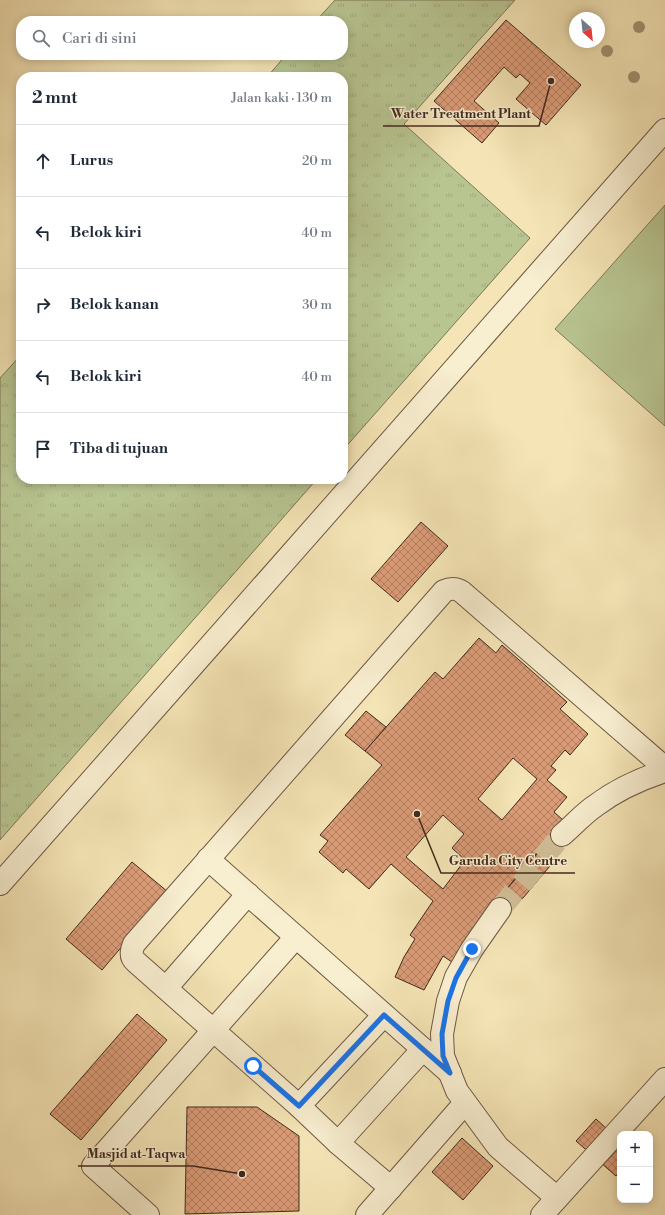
<!DOCTYPE html>
<html lang="id">
<head>
<meta charset="utf-8">
<style>
	:root { --surface:#fff; --page:#f6f6f7; --text:#1f2937; --muted:#747a83; --line:#e0e1e3 }
	body { margin:0; font-family:"Libre Bodoni",serif; background:var(--page); color:var(--text) }
	.controls { position:absolute; right:12px; bottom:12px; display:grid; overflow:hidden; border-radius:8px; box-shadow:0 2px 10px #0003 }
	.controls button { width:36px; height:36px; display:grid; place-items:center; padding:0; border:0; border-bottom:1px solid var(--line); background:var(--surface); color:var(--text); font:20px sans-serif }
	.compass { position:absolute; left:569px; top:12px; width:36px; height:36px; border-radius:50%; background:var(--surface); box-shadow:0 2px 10px #0003; rotate:153deg }
	.stop { position:absolute; width:12px; height:12px; margin:-9px; border:3px solid #1a73e8; border-radius:50%; background:#fff }
	.stop.end { background:#1a73e8; border-color:#fff; box-shadow:0 1px 4px #0008 }
	.list { margin:0; padding:0; list-style:none }
	h2 { display:flex; justify-content:space-between; align-items:center; height:52px; margin:0; padding:0 16px; font-size:17px }
	h2 small { font-size:13px; font-weight:400; color:var(--muted) }
	.list li { display:grid; grid-template-columns:26px 1fr auto; gap:12px; align-items:center; box-sizing:border-box; height:72px; padding:0 16px; border-top:1px solid var(--line) }
	.list b { display:block; font-size:15px; white-space:nowrap }
	.list em { font-size:13px; font-style:normal; color:var(--muted) }
	.icon { flex:none; width:22px; height:22px; fill:none; stroke:currentColor; stroke-width:2; stroke-linecap:round; stroke-linejoin:round }
	.map { position:relative; flex:none; width:665px; height:1215px; overflow:hidden }
	.search { position:absolute; background:var(--surface); box-shadow:0 2px 10px #0003; left:16px; top:16px; width:332px; height:44px; display:flex; align-items:center; gap:10px; box-sizing:border-box; padding:0 14px; border-radius:16px; color:var(--muted); font-size:15px }
	.panel { position:absolute; background:var(--surface); box-shadow:0 2px 10px #0003; left:16px; top:72px; width:332px; height:412px; border-radius:16px }
	.map>svg:first-child { display:block }
	.grass { fill:url(#grass-tufts); stroke:#7c7758 }
	.garden { fill:#b8c591; stroke:#7c7758 }
	.building { fill:url(#building-cross-hatch); stroke:#41291e; fill-rule:evenodd }
	.lines { fill:none; stroke-linecap:round; stroke-linejoin:round }
	.minor-tunnel { stroke:#d1bf98; stroke-width:22; stroke-dasharray:22 11; stroke-linecap:butt }
	.minor-casing { stroke:#6e5844; stroke-width:24 }
	.minor { stroke:#f8eed0; stroke-width:22 }
	.tree { fill:#a29372 }
	.route { stroke:#1a73e8; stroke-width:5 }
	.leader { fill:none; stroke:#41291e; stroke-width:1.5 }
	.callout-dot { fill:#41291e; stroke:#f8eed0; stroke-width:1.5 }
	.callout-label { font-size:13px; text-anchor:middle; font-weight:bold; fill:#41291e; stroke:#f8eed0; stroke-width:3; stroke-linejoin:round; paint-order:stroke }
</style>
</head>
<body>
<div class="map">
<svg width="665" height="1215" viewBox="0 0 665 1215">
	<defs>
		<pattern id="grass-tufts" width="24" height="20" patternUnits="userSpaceOnUse"><rect width="24" height="20" fill="#b8c591"/><path d="M3 7l-1-3M5 7V3M7 7l1-3M15 17l-1-3M17 17v-4M19 17l1-3" fill="none" stroke="#9fa97d"/></pattern>
		<pattern id="building-cross-hatch" width="8" height="8" patternUnits="userSpaceOnUse"><rect width="8" height="8" fill="#db9c77"/><path d="M0 0l8 8M0 8l8-8" fill="none" stroke="#b37f61"/></pattern>
	</defs>
	<rect width="100%" height="100%" fill="#f5e5b6"/>
	<filter id="stains"><feTurbulence type="fractalNoise" baseFrequency=".005" numOctaves="4"/><feColorMatrix values="0 0 0 0 .2 0 0 0 0 .09 0 0 0 0 .02 0 0 0 .5 -.17"/></filter>
	<radialGradient id="worn" r=".72"><stop offset=".6" stop-color="#630" stop-opacity="0"/><stop offset="1" stop-color="#630" stop-opacity=".3"/></radialGradient>
	<g class="grass">
		<path d="M 335,0 L 515,0 L 404,124 L 530,238 L 343,450 L 343,77 L 267,77 L 286,55 L 343,55 L 343,21 L 316,21 Z"/>
		<path d="M 21,355 L 21,479 L 317,479 L 0,840 L 0,378 Z"/>
	</g>
	<path class="garden" d="M 665,205 L 665,426 L 555,329 Z"/>
	<g class="building">
		<path d="M 506,20 L 581,85 L 546,125 L 516,99 L 530,83 L 520,74 L 516,78 L 504,67 L 474,101 L 499,123 L 482,143 L 434,101 Z"/>
		<path d="M 421,522 L 448,546 L 398,602 L 371,579 Z"/>
		<path d="M 479,638 L 496,653 L 502,645 L 567,702 L 560,709 L 588,734 L 570,755 L 565,750 L 551,766 L 556,770 L 547,780 L 567,797 L 554,812 L 564,821 L 518,875 L 478,924 L 452,962 L 443,956 L 424,990 L 395,977 L 404,957 L 415,939 L 410,935 L 433,901 L 391,864 L 369,889 L 346,869 L 343,873 L 319,852 L 328,841 L 320,835 L 382,765 L 365,751 L 435,672 L 443,679 ZM 513,758 L 537,779 L 502,820 L 478,799 ZM 443,815 L 464,834 L 452,848 L 465,860 L 443,889 L 406,857 Z"/>
		<path d="M 366,711 L 386,727 L 365,751 L 345,735 Z"/>
		<path d="M 562,838 L 555,860 L 523,898 L 501,906 L 507,889 L 542,848 Z"/>
		<path d="M 132,862 L 168,892 L 102,970 L 66,939 Z"/>
		<path d="M 137,1014 L 167,1040 L 81,1140 L 50,1114 Z"/>
		<path d="M 187,1107 L 257,1107 L 299,1136 L 299,1211 L 185,1214 Z"/>
		<path d="M 596,1119 L 620,1141 L 620,1171 L 616,1176 L 576,1141 Z"/>
		<path d="M 462,1138 L 493,1166 L 463,1200 L 432,1172 Z"/>
	</g>
	<g class="lines">
		<path class="minor-tunnel" d="M 500,909 L 562,835"/>
		<g class="minor-casing">
			<g id="minor">
				<path d="M 562,835 C 573,826 583,814 595,806 C 616,790 640,779 665,771"/>
				<path d="M 208,859 L 450,1073"/>
				<path d="M 0,884 L 665,130"/>
				<path d="M 500,909 L 472,949 L 456,977 L 448,1001 L 442,1034 L 443,1056 L 457,1091 L 498,1147 L 557,1198"/>
				<path d="M 166,988 L 248,894"/>
				<path d="M 299,1106 L 384,1015"/>
				<path d="M 338,1143 L 423,1049"/>
				<path d="M 391,1188 L 338,1143 L 299,1106 L 136,962 C 130,957 131,951 134,944 L 444,591 C 451,588 456,588 462,592 L 665,768"/>
				<path d="M 148,1215 L 93,1166 L 296,937"/>
				<path d="M 367,1215 L 465,1103"/>
				<path d="M 542,1215 L 665,1079"/>
			</g>
		</g>
		<use href="#minor" class="minor"/>
	</g>
	<g class="tree">
		<circle cx="639" cy="27" r="6"/>
		<circle cx="607" cy="51" r="6"/>
		<circle cx="634" cy="77" r="6"/>
	</g>
	<g class="lines">
		<path class="route" d="M 253,1066 L 299,1106 L 384,1015 L 450,1073 L 443,1056 L 442,1034 L 448,1001 L 456,978 L 472,949"/>
	</g>
	<path class="leader" d="M551 81L539 126H383M417 814L441 873H575M242 1174L193 1166H78"/>
	<g class="callout-dot">
		<circle cx="551" cy="81" r="4"/>
		<circle cx="417" cy="814" r="4"/>
		<circle cx="242" cy="1174" r="4"/>
	</g>
	<g class="callout-label">
		<text x="461" y="118">Water Treatment Plant</text>
		<text x="508" y="865">Garuda City Centre</text>
		<text x="136" y="1158">Masjid at-Taqwa</text>
	</g>
	<rect width="100%" height="100%" filter="url(#stains)"/>
	<rect width="100%" height="100%" fill="url(#worn)"/>
</svg>
<div class="controls">
<button>+</button>
<button>−</button>
</div>
<svg class="compass" viewBox="-18 -18 36 36"><path d="M0-13l5 13h-10z" fill="#e53935"/><path d="M0 13l5-13h-10z" fill="#747a83"/></svg>
<div class="stop" style="left:253px;top:1066px"></div>
<div class="stop end" style="left:472px;top:949px"></div>
<div class="search"><svg class="icon" aria-label="search" viewBox="0 0 24 24"><circle cx="10" cy="10" r="6"/><path d="M15 15l6 6"/></svg>Cari di sini</div>
<section class="panel">
<h2>2 mnt<small>Jalan kaki · 130 m</small></h2>
<ul class="list">
<li><svg class="icon" aria-label="ahead" viewBox="0 0 24 24"><path d="M12 20V5M6 11l6-6 6 6"/></svg><div><b>Lurus</b></div><em>20 m</em></li>
<li><svg class="icon" aria-label="left" viewBox="0 0 24 24"><path d="M17 20v-9H6M10 6l-5 5 5 5"/></svg><div><b>Belok kiri</b></div><em>40 m</em></li>
<li><svg class="icon" aria-label="right" viewBox="0 0 24 24"><path d="M7 20v-9h11M14 6l5 5-5 5"/></svg><div><b>Belok kanan</b></div><em>30 m</em></li>
<li><svg class="icon" aria-label="left" viewBox="0 0 24 24"><path d="M17 20v-9H6M10 6l-5 5 5 5"/></svg><div><b>Belok kiri</b></div><em>40 m</em></li>
<li><svg class="icon" aria-label="arrive" viewBox="0 0 24 24"><path d="M6 21V4h12l-3 4 3 4H6"/></svg><div><b>Tiba di tujuan</b></div></li>
</ul>
</section>
</div>
</body>
</html>
